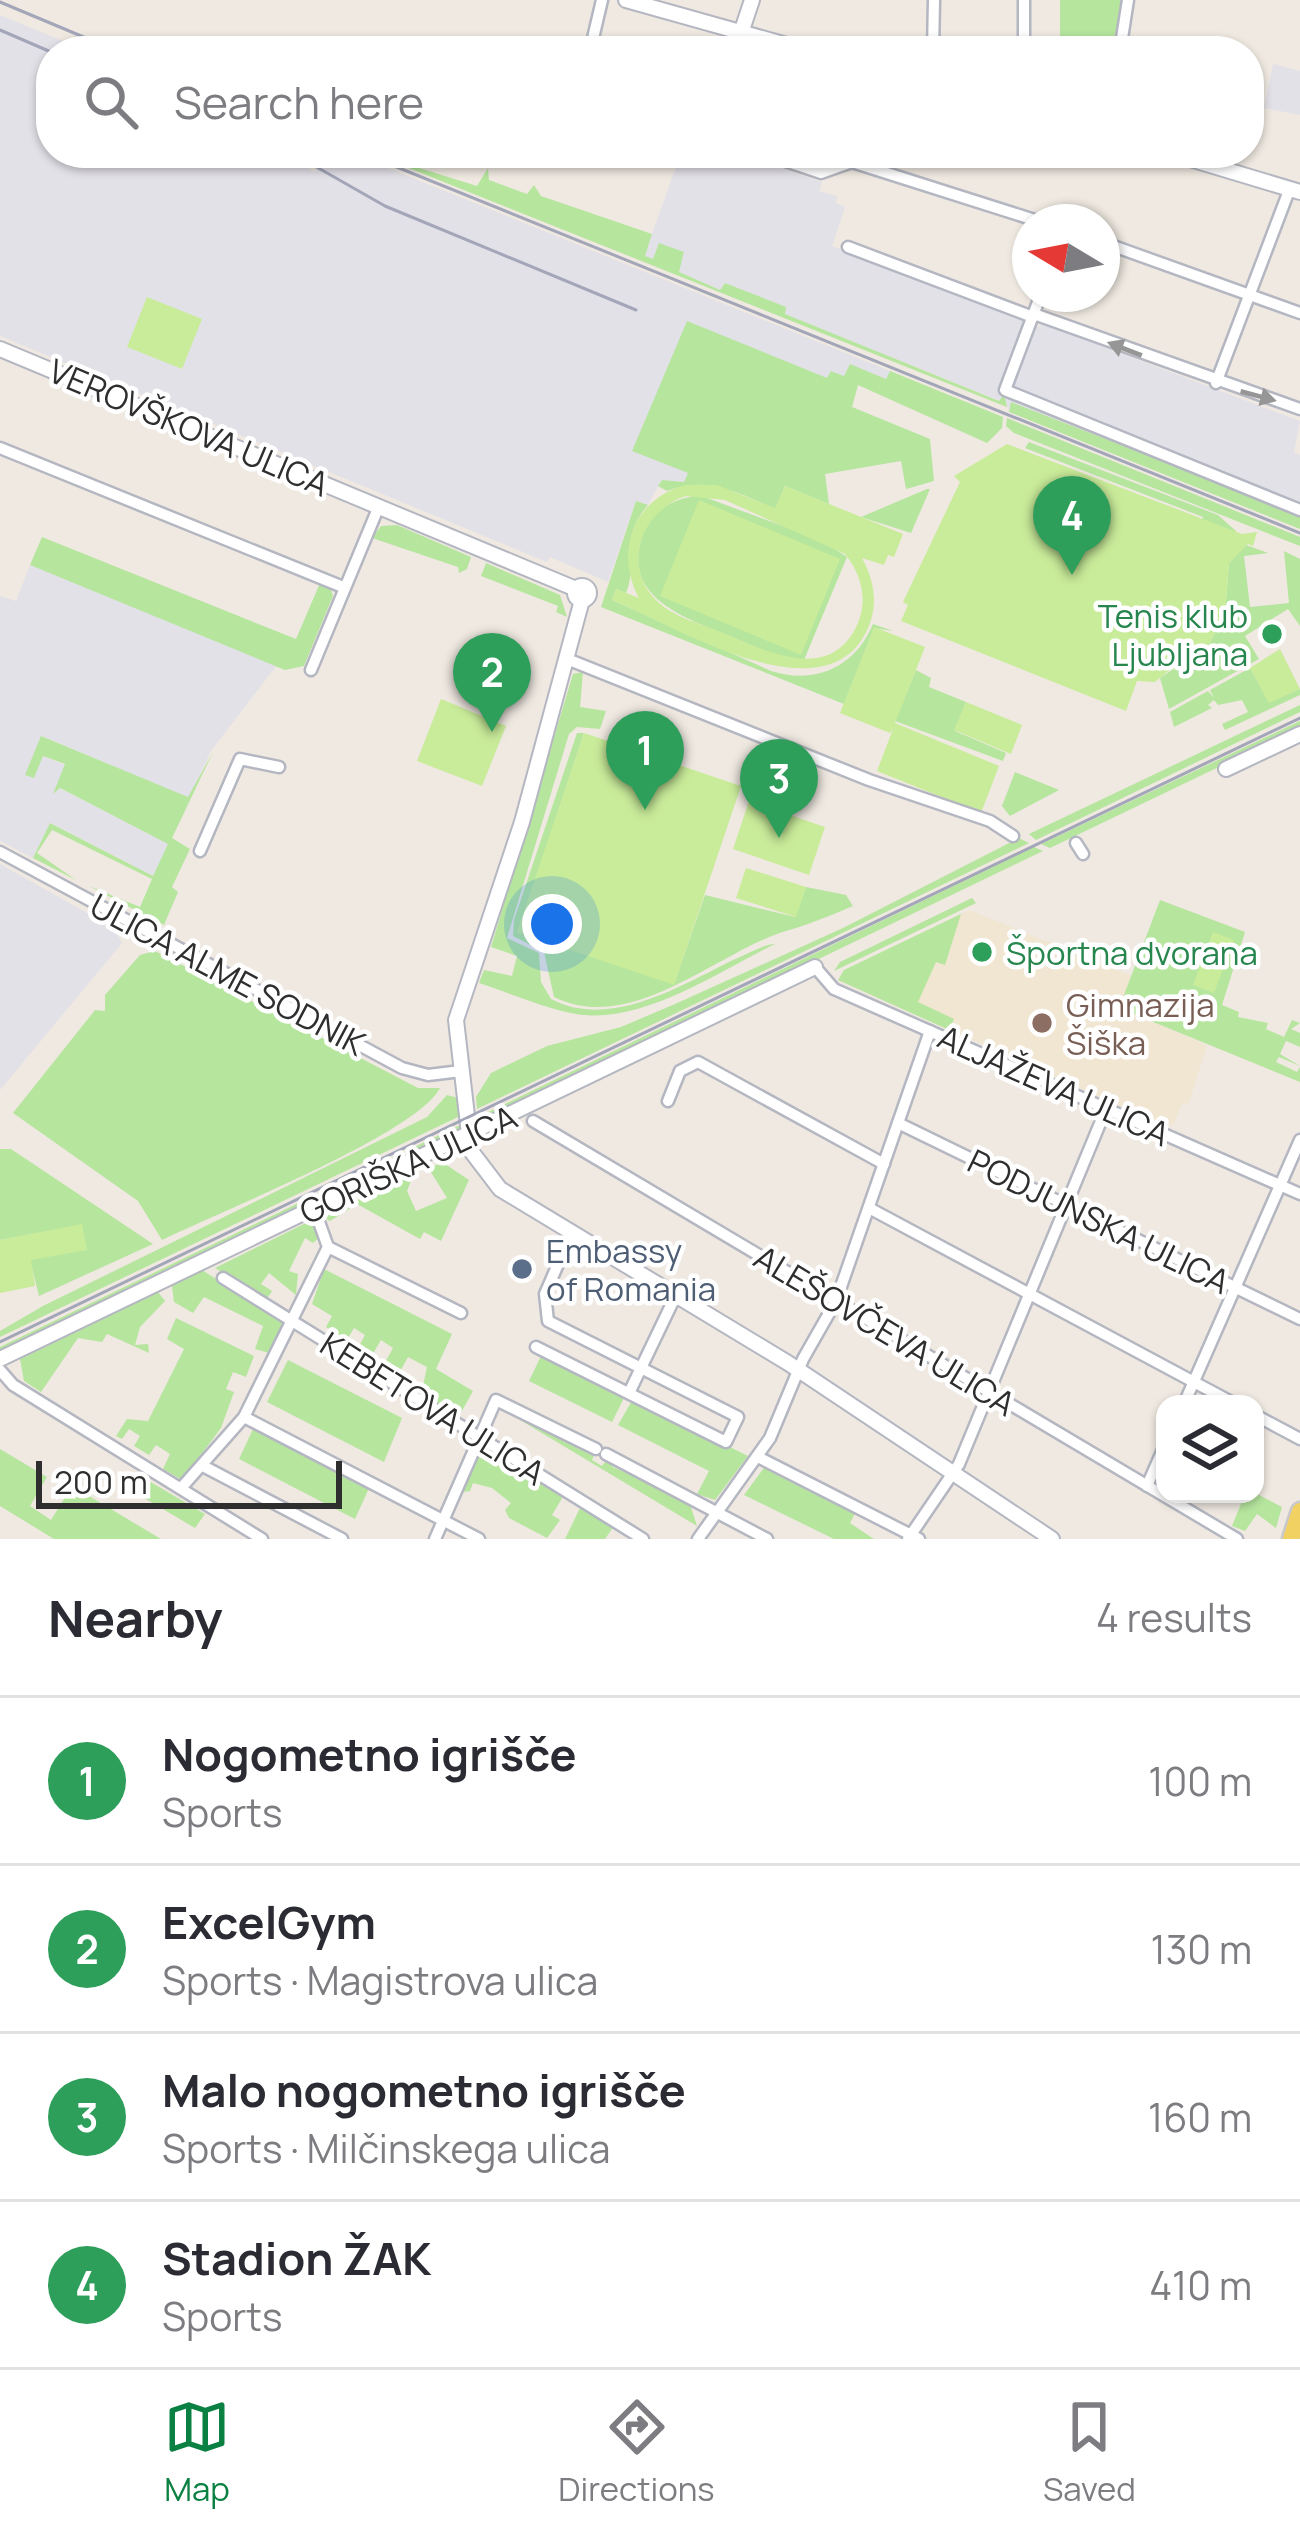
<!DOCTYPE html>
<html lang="en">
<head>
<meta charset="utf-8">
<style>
	:root { --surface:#fff; --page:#f7f7f7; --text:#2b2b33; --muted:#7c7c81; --line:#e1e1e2; --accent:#0b8043 }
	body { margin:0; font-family:Manrope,sans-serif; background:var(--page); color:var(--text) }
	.controls { position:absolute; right:36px; bottom:36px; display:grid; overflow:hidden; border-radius:24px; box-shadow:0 3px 9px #0004 }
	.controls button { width:108px; height:108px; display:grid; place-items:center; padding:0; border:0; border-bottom:3px solid var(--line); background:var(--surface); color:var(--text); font:60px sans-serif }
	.compass { position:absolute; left:1012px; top:204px; width:108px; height:108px; border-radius:50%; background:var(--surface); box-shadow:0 3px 9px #0004; rotate:280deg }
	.scale { position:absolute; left:36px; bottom:30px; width:306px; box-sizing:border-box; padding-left:12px; border:6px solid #2e2e2e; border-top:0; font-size:33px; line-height:42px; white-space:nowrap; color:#2e2e2e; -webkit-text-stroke:9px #fff; paint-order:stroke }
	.you { position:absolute; left:552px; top:924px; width:42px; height:42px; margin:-30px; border:9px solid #fff; border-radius:50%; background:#1a73e8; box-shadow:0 0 0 18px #1a73e833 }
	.badge { display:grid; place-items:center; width:78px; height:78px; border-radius:50%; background:var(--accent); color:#fff; font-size:39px; font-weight:700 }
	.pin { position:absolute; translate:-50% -99px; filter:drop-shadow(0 3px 6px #0008) }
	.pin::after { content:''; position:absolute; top:63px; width:42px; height:36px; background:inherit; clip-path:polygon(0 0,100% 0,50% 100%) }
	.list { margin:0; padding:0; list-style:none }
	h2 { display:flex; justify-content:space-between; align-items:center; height:156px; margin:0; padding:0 48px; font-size:51px }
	h2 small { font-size:39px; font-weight:400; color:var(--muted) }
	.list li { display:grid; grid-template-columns:78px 1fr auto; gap:36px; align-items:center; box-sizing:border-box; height:168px; padding:0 48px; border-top:3px solid var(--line) }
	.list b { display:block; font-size:45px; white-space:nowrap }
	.list p { margin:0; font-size:39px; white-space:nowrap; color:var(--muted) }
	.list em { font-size:39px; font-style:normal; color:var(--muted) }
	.icon { flex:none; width:66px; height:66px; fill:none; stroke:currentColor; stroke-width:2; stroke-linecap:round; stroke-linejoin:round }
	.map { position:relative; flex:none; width:1300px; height:1539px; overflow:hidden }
	.search { position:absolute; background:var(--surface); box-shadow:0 3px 9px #0004; left:36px; right:36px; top:36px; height:132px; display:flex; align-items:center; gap:30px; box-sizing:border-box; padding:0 42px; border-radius:48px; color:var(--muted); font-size:45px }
	.sheet { height:828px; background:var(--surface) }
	nav { display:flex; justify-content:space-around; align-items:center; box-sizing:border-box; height:168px; border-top:3px solid var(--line); background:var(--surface); font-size:33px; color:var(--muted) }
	nav a { display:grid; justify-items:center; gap:6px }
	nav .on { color:var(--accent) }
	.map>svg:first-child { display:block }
	.industrial { fill:#e3e1e8 }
	.education { fill:#f0e6d1 }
	.green { fill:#b6e59e }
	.pitch { fill:#c9ec9a; fill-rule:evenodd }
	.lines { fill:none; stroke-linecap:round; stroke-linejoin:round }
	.minor-casing { stroke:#b4b7c1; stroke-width:15 }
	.tertiary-casing { stroke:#b4b7c1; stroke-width:18 }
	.primary-casing { stroke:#c9c9c9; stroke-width:21 }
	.minor { stroke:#fff; stroke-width:10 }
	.tertiary { stroke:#fff; stroke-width:14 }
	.primary { stroke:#f2d163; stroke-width:16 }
	.rail { stroke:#a3a6b8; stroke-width:3 }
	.oneway { fill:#969696 }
	.leisure-dot { fill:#2e9e5b; stroke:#fff; stroke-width:4.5 }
	.education-dot { fill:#8d6e63; stroke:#fff; stroke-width:4.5 }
	.service-dot { fill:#5c6f8a; stroke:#fff; stroke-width:4.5 }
	.labels { text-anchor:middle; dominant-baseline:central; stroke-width:9; stroke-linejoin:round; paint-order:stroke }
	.street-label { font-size:33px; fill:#2e2e2e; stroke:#fff }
	.leisure-label { font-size:33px; fill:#27864d; stroke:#fff; text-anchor:end }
	.education-label { font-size:33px; fill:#785e54; stroke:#fff; text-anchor:start }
	.service-label { font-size:33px; fill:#4e5e75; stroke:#fff; text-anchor:start }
</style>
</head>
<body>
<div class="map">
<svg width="1300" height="1539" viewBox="0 0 1300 1539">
	<rect width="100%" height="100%" fill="#efe9e1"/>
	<g class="industrial">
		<path d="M 0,15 L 87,51 L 51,51 L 51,153 L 284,153 L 315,172 L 329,153 L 351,153 L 890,371 L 887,379 L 828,379 L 688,473 L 685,482 L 662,480 L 648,505 L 636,501 L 608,582 L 550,557 L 547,562 L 0,336 Z"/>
		<path d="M 1273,64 L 1300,71 L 1300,115 L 1264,108 Z"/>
		<path d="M 681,153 L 735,153 L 822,182 L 819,191 L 837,196 L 836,203 L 845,207 L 832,246 L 1023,317 L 1023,322 L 1037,327 L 1044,324 L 1300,421 L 1294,452 L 1300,455 L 1300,515 L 1012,403 L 1009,412 L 1004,395 L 1000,401 L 784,314 L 785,307 L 725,283 L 720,291 L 644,256 Z"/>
		<path d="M 30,565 L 277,665 L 211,751 L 189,798 L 42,736 L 43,756 L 65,765 L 54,794 L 59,788 L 169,844 L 153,876 L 51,823 L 33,858 L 0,841 L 0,596 L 16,601 Z"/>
		<path d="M 0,864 L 114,928 L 122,943 L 0,1090 Z"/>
	</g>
	<path class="education" d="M 969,910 L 1132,976 L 1120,1008 L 1207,1045 L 1189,1103 L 1181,1105 L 1174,1124 L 1165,1126 L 838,980 L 845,970 Z"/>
	<g class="green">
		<path d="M 1060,0 L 1124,0 L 1116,51 L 1060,51 Z"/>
		<path d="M 371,153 L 477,186 L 488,168 L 489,180 L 527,194 L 534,185 L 541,196 L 652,234 L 645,256 L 653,259 L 659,243 L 684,252 L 679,272 L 720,290 L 725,283 L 786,307 L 785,314 L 999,401 L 1004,394 L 1007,407 Z"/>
		<path d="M 687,321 L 827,378 L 831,371 L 844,376 L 850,364 L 886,379 L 890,371 L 1003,417 L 1002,428 L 987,443 L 858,385 L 852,407 L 930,439 L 934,481 L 906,489 L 901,461 L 825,474 L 829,504 L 785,486 L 775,509 C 739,493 707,475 667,491 L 658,486 L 662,480 L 684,482 L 688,473 L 632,451 Z"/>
		<path d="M 1011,402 L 1300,515 L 1300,529 L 1009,412 Z"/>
		<path d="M 1007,418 L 1300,537 L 1300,546 L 1014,433 L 1006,426 Z"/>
		<path d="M 1029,442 L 1218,515 L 1237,532 L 1201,524 L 1203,517 L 1025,448 Z"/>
		<path d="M 930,489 L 911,533 L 861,517 L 927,489 Z"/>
		<path d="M 699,495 L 823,541 L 847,557 L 804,660 C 778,658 756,647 732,637 C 689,619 621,599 642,537 C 651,510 673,499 699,495 Z"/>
		<path d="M 636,501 L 648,505 C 618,539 639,561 626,593 L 616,589 L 612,600 L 771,671 C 816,685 855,667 873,624 L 893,631 L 874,628 L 844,704 L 601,607 Z"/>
		<path d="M 397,525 L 471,557 L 467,569 L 459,573 L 458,567 L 372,538 L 381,526 Z"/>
		<path d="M 42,537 L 296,639 L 320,583 L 330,586 L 333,596 L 304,666 L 285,670 L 30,565 Z"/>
		<path d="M 1246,545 L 1268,553 L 1244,556 L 1250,607 L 1289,603 L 1284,551 L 1300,559 L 1300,626 L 1288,609 L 1245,636 L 1259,659 L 1169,709 L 1160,678 L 1208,646 L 1225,613 L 1229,563 Z"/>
		<path d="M 486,563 L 560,595 L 567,617 L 556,612 L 558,606 L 481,576 Z"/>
		<path d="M 1250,668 L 1269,702 L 1300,689 L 1300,695 L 1225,730 L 1222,724 L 1248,712 L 1242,700 L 1218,705 L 1214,700 L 1208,705 L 1212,708 L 1174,727 L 1170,712 L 1208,691 L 1214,698 L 1210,690 Z"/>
		<path d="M 916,670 L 931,678 L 929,687 L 966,702 L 955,731 L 1006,753 L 1003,761 L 895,721 Z"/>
		<path d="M 583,672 L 580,707 L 606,711 L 600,729 L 577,727 L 569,734 L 507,938 L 539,953 L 541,982 L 551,999 C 610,1030 680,986 733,960 C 747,954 765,944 775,944 C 718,972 642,1025 576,1014 C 543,1008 510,993 479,983 L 484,970 L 512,976 L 517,956 L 491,947 L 573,674 Z"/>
		<path d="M 1300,705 L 1300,712 L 1036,840 L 1029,834 Z"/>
		<path d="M 1300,721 L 1300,728 L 1050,848 L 1041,844 Z"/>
		<path d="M 577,733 L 584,733 L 518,932 L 674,984 L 705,895 L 795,917 L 806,887 L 846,895 L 853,906 C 830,916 804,926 789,930 C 717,951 633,1036 554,997 L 544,952 L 513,936 L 514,920 Z"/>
		<path d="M 41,736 L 188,797 L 213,752 L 172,838 L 190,849 L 172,887 L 178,892 L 164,925 L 89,886 L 140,907 L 152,879 L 52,830 L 37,853 L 76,880 L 33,858 L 50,823 L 153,876 L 168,844 L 60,788 L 53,794 L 65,764 L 43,756 L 34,778 L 25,775 Z"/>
		<path d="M 1015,772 L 1059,790 L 1010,816 L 1002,806 Z"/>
		<path d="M 1019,838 L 1029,843 L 477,1109 L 476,1097 L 491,1073 L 547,1046 L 621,1027 L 675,1004 L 843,928 Z"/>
		<path d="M 1034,847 L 1043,851 L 488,1118 L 482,1115 Z"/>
		<path d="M 972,898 L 976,903 L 834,971 L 840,962 Z"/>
		<path d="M 1160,900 L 1245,932 L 1222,1005 L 1239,1012 L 1238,1017 L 1268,1023 L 1266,1029 L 1284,1037 L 1292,1020 L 1300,1023 L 1291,1029 L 1300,1033 L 1300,1047 L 1286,1041 L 1280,1054 L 1300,1066 L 1279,1057 L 1276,1062 L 1297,1072 L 1300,1067 L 1300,1082 L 1119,1008 Z"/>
		<path d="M 961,914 L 945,965 L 936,962 L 918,1002 L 954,1019 L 949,1030 L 838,980 L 844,970 Z"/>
		<path d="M 155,951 L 418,1088 L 440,1088 C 418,1133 217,1213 162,1240 L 138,1201 L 13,1113 L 95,1010 L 105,1011 L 105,995 L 140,955 Z"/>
		<path d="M 447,1095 L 458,1098 L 460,1116 L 0,1337 L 0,1331 L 43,1306 L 427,1117 Z"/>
		<path d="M 462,1124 L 458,1133 L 0,1353 L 0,1347 Z"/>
		<path d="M 0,1149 L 11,1149 L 153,1244 L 39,1296 L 30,1260 L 81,1225 L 0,1240 Z"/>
		<path d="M 442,1162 L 469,1180 L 441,1241 L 424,1232 L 420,1239 L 357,1204 L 330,1221 L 322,1217 L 408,1176 L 412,1178 L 407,1191 L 416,1211 L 447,1198 L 429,1169 Z"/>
		<path d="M 314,1219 L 321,1236 L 313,1243 L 305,1238 L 289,1271 L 298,1274 L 296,1295 L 269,1273 L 261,1284 L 272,1291 L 267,1299 L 215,1268 Z"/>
		<path d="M 324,1269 L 452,1334 L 436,1369 L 473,1391 L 458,1418 L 421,1395 L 427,1367 L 408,1357 L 401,1370 L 395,1367 L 391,1372 L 382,1368 L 393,1348 L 381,1340 L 371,1357 L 358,1348 L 365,1335 L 354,1328 L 347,1340 L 326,1327 L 332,1316 L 312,1304 Z"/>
		<path d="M 202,1270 L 283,1322 L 269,1353 L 255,1349 L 263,1326 L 204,1297 L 193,1313 L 174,1302 L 172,1286 Z"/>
		<path d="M 158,1292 L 165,1301 L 140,1327 L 135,1345 L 148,1344 L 149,1353 L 107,1334 L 102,1342 L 78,1338 L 41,1392 L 24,1381 L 20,1359 Z"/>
		<path d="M 176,1318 L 254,1356 L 246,1377 L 233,1372 L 226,1389 L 234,1392 L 221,1428 L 182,1480 L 163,1469 L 170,1454 L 156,1445 L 149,1455 L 134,1446 L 140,1436 L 129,1429 L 122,1439 L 116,1436 L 127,1419 L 148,1421 L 184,1349 L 167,1339 Z"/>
		<path d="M 542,1354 L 625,1396 L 612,1422 L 529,1381 Z"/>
		<path d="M 288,1360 L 402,1418 L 384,1462 L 267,1402 Z"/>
		<path d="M 633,1399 L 748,1456 L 715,1500 L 697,1494 L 709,1471 L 618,1425 Z"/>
		<path d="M 500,1408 L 505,1408 L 538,1424 L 538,1427 L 547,1428 L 574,1442 L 579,1450 L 582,1446 L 595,1453 L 592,1460 L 602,1466 L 607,1459 L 613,1467 L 689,1501 L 697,1526 Z"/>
		<path d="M 254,1427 L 370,1486 L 355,1519 L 239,1459 Z"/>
		<path d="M 481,1447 L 564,1495 L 552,1515 L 560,1520 L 547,1538 L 509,1518 L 505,1510 L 511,1503 L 492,1488 L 473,1483 L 470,1491 L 462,1492 Z"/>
		<path d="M 0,1449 L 47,1477 L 30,1506 L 51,1520 L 69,1491 L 84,1493 L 161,1539 L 54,1539 L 0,1506 Z"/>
		<path d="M 766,1465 L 857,1510 L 850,1523 L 874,1539 L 834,1539 L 744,1495 Z"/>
		<path d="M 137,1474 L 205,1514 L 195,1528 L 129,1489 Z"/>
		<path d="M 1255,1493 L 1282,1507 L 1276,1528 L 1257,1514 L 1245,1531 L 1232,1526 L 1245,1494 Z"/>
		<path d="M 581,1506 L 614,1526 L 605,1539 L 565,1539 Z"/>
	</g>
	<g class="pitch">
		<path d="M 147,297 L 202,319 L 182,369 L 127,347 Z"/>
		<path d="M 1007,444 L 1242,534 L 1257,532 L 1253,546 L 1263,550 L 1248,544 L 1229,563 L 1225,613 L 1208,646 L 1183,671 L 1171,669 L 1155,682 L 1137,681 L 1126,711 L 901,621 L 908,605 L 903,602 L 960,482 L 954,476 Z"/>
		<path d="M 685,485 L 717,485 L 775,508 L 785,486 L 903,534 L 894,557 L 888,555 L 884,565 L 862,558 C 876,584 879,610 864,636 C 818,716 673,625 612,600 L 616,589 L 639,598 C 614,551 633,500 685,485 ZM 686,496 L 725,500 L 845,554 C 861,574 868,598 858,623 C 831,686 764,650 721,632 C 699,623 672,617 655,599 C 621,563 643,510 686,496 Z"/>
		<path d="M 699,500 L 840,559 L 801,655 L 660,596 Z"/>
		<path d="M 874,627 L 925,647 L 895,723 L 999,766 L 981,813 L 877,771 L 893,729 L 890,733 L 840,713 Z"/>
		<path d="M 1280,649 L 1300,689 L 1269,703 L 1250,668 Z"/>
		<path d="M 441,699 L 506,726 L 482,786 L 417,761 Z"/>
		<path d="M 966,702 L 1022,725 L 1011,754 L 954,730 Z"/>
		<path d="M 584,733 L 741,786 L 674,985 L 517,932 Z"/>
		<path d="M 749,801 L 825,827 L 809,875 L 733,849 Z"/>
		<path d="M 746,868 L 806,887 L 796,917 L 736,898 Z"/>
		<path d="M 1213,932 L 1234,940 L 1214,993 L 1193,985 Z"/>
		<path d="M 82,1224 L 87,1250 L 31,1260 L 35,1286 L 0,1293 L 0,1240 Z"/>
	</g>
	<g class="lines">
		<g class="minor-casing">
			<g id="minor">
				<path d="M 1024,0 L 1024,51"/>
				<path d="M 590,51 L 602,0"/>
				<path d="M 933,51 L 934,0"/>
				<path d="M 1120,51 L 1128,0"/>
				<path d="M 761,153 L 821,173 L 852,162 L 1041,222"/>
				<path d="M 1102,242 L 1300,313"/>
				<path d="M 848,247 L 1033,317"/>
				<path d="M 1041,294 L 1005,390 L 1300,510"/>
				<path d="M 1034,314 L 1300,409"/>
				<path d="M 1216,383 L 1290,188"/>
				<path d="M 0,448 L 343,587"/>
				<path d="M 567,659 L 869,780 L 990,821 L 1013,836"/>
				<path d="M 311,670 L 379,506"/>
				<path d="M 1076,843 L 1083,854"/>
				<path d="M 200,851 L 240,759 L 279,767"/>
				<path d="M 0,852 L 402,1068 L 428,1075 L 461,1071"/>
				<path d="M 815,967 L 834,989 L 1300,1194"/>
				<path d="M 668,1101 L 680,1071 L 698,1062 L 884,1164"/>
				<path d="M 533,1121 L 1237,1539"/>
				<path d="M 898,1123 L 1300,1319"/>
				<path d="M 869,1208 L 1235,1404"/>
				<path d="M 328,1247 L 461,1313"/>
				<path d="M 223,1278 L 643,1539"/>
				<path d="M 536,1347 L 726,1442 L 738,1417 L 548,1321 L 545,1294 L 572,1232"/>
				<path d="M 0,1370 L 13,1385 L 262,1539"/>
				<path d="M 629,1393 L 676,1295"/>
				<path d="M 1184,1404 L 1300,1140"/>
				<path d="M 1255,1415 L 1300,1439"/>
				<path d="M 244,1417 L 479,1539"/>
				<path d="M 606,1454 L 767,1539"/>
				<path d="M 758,1457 L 919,1539"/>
				<path d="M 203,1466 L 342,1539"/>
				<path d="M 1147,1486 L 1165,1445"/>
				<path d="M 182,1487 L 244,1417 L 328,1247 L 314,1208"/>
				<path d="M 435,1539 L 496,1400 L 596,1449"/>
				<path d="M 698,1539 L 770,1438 L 803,1359 L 836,1301 L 930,1031"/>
				<path d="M 908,1539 L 959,1464 L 1106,1109"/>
			</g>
		</g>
		<g class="tertiary-casing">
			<g id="tertiary">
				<path d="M 626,0 L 808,51"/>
				<path d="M 741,33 L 752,0"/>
				<path d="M 1170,153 L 1300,192"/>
				<path d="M 0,349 L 576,589"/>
				<circle cx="582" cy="593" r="7"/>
				<path d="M 582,600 L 522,822 L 456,1020 L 471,1151 L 500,1189 L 788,1363 L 1052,1539"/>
				<path d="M 1226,769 L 1300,734"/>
				<path d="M 0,1359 L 815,967"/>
			</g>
		</g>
		<g class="primary-casing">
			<path id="primary" d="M 1291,1539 L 1300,1511"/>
		</g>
		<use href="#minor" class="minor"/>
		<use href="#tertiary" class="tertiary"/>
		<use href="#primary" class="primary"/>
		<g class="rail">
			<path d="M 0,2 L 117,51"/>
			<path d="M 0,30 L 51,52"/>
			<path d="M 292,153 L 385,206 L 636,310"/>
			<path d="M 362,153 L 1300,533"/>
			<path d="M 0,1342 L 1300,718"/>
		</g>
	</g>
	<defs><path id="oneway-solid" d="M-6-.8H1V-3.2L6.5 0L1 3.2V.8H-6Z" transform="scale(3)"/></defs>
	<g class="oneway">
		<use href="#oneway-solid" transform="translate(1125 349) rotate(-159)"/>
		<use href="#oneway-solid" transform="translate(1258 396) rotate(15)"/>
	</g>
	<g class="leisure-dot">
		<circle cx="1272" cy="634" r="12"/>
		<circle cx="982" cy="952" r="12"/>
	</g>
	<circle class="education-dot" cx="1042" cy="1023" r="12"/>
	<circle class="service-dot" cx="522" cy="1269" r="12"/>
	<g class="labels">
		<g class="street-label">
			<text transform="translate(189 427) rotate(23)">VEROVŠKOVA ULICA</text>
			<text transform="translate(228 974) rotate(28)">ULICA ALME SODNIK</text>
			<text transform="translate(1054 1085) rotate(24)">ALJAŽEVA ULICA</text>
			<text transform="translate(408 1164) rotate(-25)">GORIŠKA ULICA</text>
			<text transform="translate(1099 1221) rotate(26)">PODJUNSKA ULICA</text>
			<text transform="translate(885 1330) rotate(31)">ALEŠOVČEVA ULICA</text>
			<text transform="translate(433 1408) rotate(32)">KEBETOVA ULICA</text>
		</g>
		<g class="leisure-label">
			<text x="1248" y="615">Tenis klub<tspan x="1248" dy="38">Ljubljana</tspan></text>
			<text x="1006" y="952" text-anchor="start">Športna dvorana</text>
		</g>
		<g class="education-label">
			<text x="1066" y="1004">Gimnazija<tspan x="1066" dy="38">Šiška</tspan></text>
		</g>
		<g class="service-label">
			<text x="546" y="1250">Embassy<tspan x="546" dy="38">of Romania</tspan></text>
		</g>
	</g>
</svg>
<div class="controls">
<button><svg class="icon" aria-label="layers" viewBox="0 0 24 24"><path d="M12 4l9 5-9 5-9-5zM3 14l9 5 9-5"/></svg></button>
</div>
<svg class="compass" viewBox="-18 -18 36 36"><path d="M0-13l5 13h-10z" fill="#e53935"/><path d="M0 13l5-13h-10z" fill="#7c7c81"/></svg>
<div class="scale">200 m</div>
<div class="you"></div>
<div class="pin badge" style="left:645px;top:810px;background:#2e9e5b">1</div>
<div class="pin badge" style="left:492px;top:732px;background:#2e9e5b">2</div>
<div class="pin badge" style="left:779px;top:838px;background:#2e9e5b">3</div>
<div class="pin badge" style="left:1072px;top:575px;background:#2e9e5b">4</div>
<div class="search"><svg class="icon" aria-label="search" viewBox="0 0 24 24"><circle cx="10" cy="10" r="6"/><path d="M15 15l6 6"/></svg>Search here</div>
</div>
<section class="sheet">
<h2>Nearby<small>4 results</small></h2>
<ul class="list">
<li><span class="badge" style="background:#2e9e5b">1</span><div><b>Nogometno igrišče</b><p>Sports</p></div><em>100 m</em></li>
<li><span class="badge" style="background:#2e9e5b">2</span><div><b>ExcelGym</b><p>Sports · Magistrova ulica</p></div><em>130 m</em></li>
<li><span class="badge" style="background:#2e9e5b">3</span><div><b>Malo nogometno igrišče</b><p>Sports · Milčinskega ulica</p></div><em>160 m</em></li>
<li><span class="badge" style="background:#2e9e5b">4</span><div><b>Stadion ŽAK</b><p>Sports</p></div><em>410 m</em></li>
</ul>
</section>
<nav>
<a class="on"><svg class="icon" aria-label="map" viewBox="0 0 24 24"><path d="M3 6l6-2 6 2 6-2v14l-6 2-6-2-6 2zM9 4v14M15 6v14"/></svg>Map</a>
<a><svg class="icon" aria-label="directions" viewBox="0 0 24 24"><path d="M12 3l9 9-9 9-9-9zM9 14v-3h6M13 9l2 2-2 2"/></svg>Directions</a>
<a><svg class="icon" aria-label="saved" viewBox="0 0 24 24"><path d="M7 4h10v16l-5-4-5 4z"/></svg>Saved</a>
</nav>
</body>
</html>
